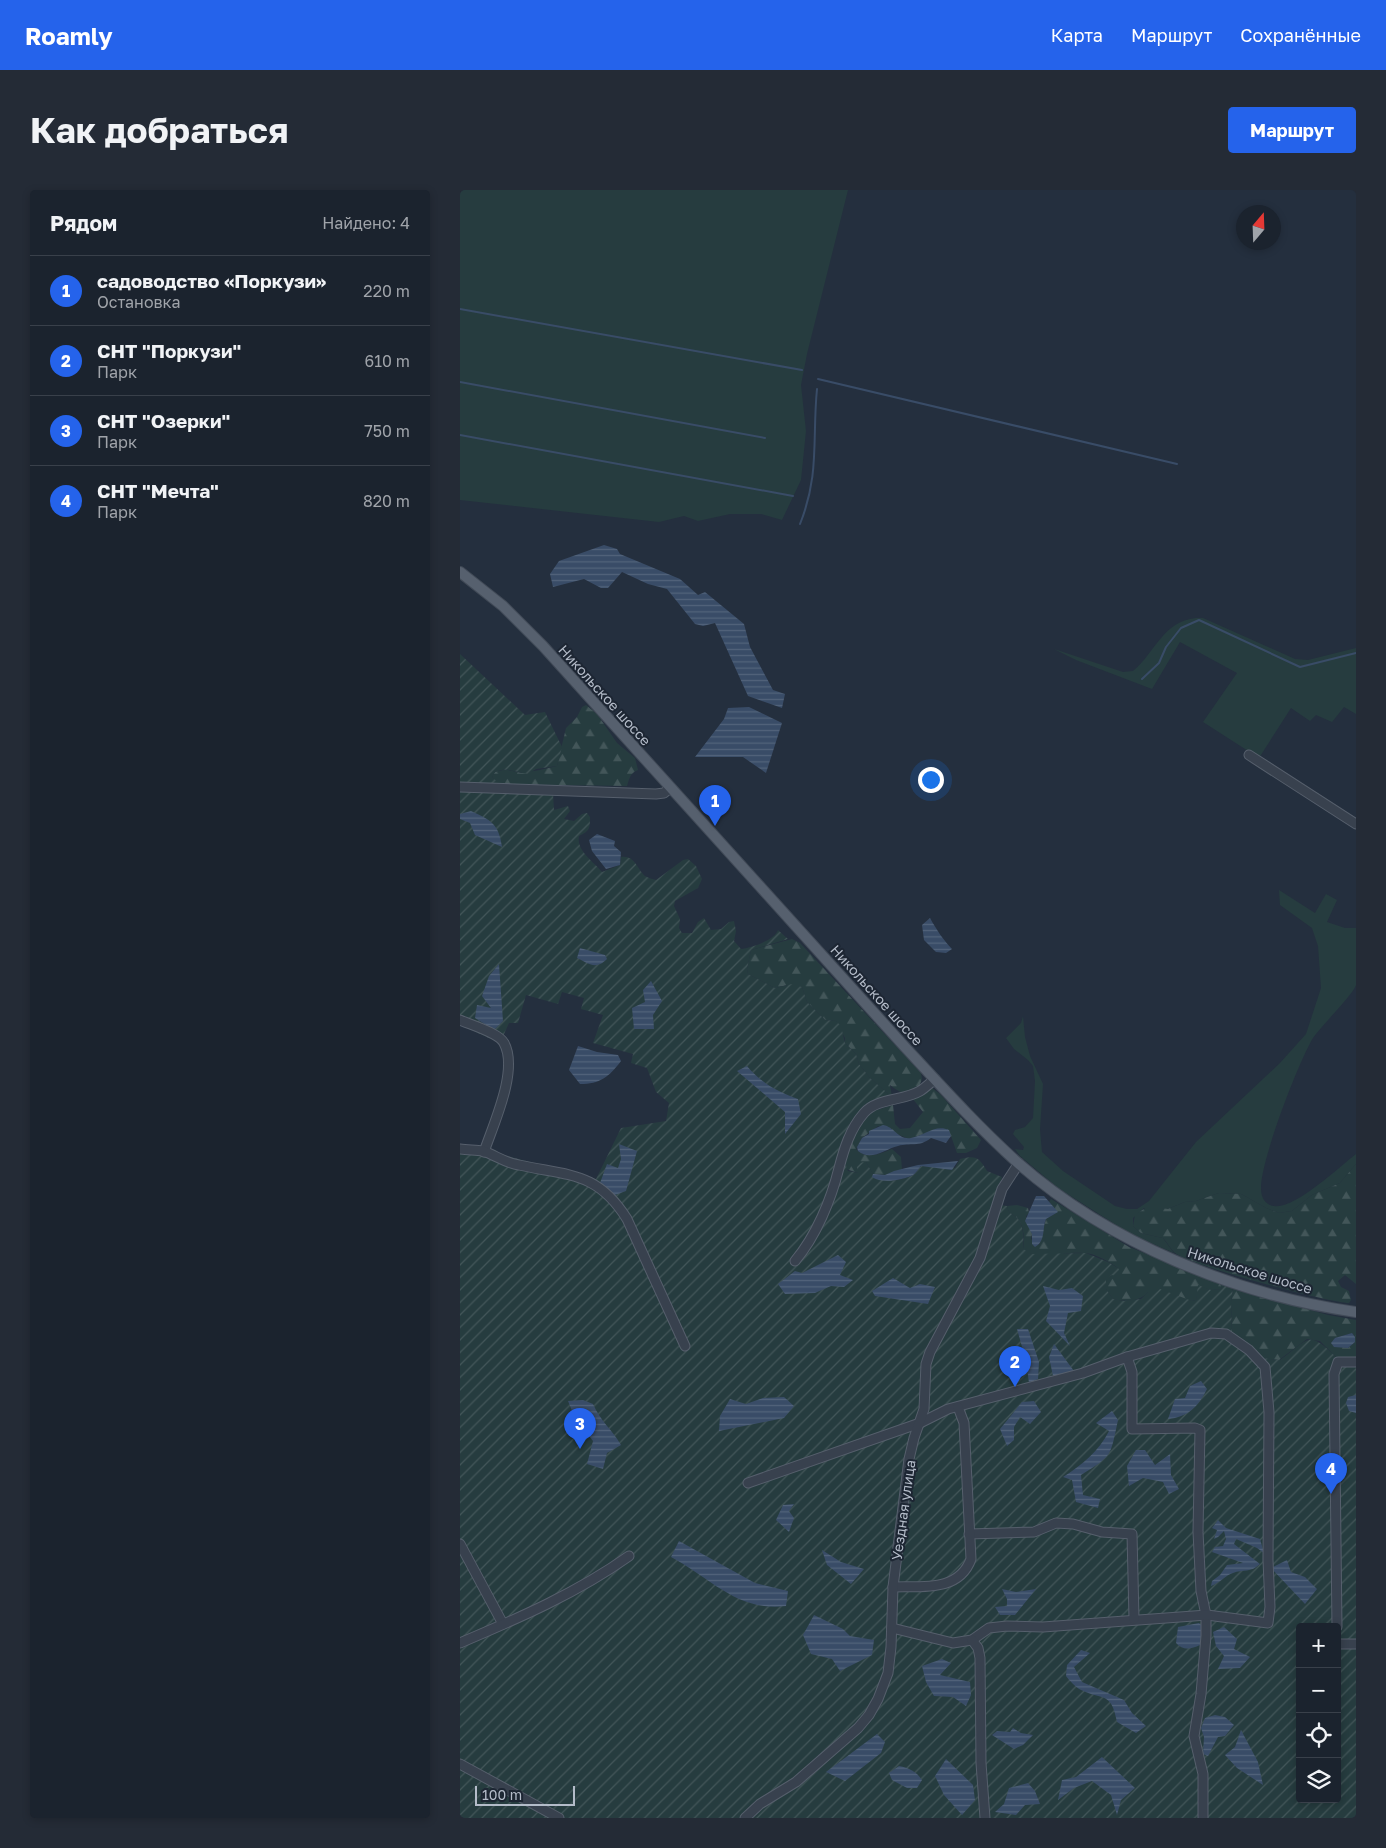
<!DOCTYPE html>
<html lang="ru">
<head>
<meta charset="utf-8">
<style>
	:root { --surface:#1b232e; --page:#242b36; --text:#f1f3f6; --muted:#a0a4aa; --line:#39404a; --accent:#2563eb }
	body { margin:0; font-family:"Golos Text",sans-serif; background:var(--page); color:var(--text) }
	.controls { position:absolute; right:15px; bottom:15px; display:grid; overflow:hidden; border-radius:5px; box-shadow:0 2px 8px #0003 }
	.controls button { width:45px; height:45px; display:grid; place-items:center; padding:0; border:0; border-bottom:1px solid var(--line); background:var(--surface); color:var(--text); font:25px sans-serif }
	.compass { position:absolute; left:776px; top:15px; width:45px; height:45px; border-radius:50%; background:var(--surface); box-shadow:0 2px 8px #0003; rotate:19deg }
	.scale { position:absolute; left:15px; bottom:12px; width:100px; box-sizing:border-box; padding-left:5px; border:2px solid #b4bcc9; border-top:0; font-size:14px; line-height:18px; white-space:nowrap; color:#b4bcc9; -webkit-text-stroke:4px #1d2633; paint-order:stroke }
	.you { position:absolute; left:470px; top:589px; width:18px; height:18px; margin:-12px; border:4px solid #fff; border-radius:50%; background:#1a73e8; box-shadow:0 0 0 8px #1a73e833 }
	.badge { display:grid; place-items:center; width:32px; height:32px; border-radius:50%; background:var(--accent); color:#fff; font-size:16px; font-weight:700 }
	.pin { position:absolute; translate:-50% -41px; filter:drop-shadow(0 1px 2px #0008) }
	.pin::after { content:''; position:absolute; top:26px; width:18px; height:15px; background:inherit; clip-path:polygon(0 0,100% 0,50% 100%) }
	.list { margin:0; padding:0; list-style:none }
	h2 { display:flex; justify-content:space-between; align-items:center; height:65px; margin:0; padding:0 20px; font-size:21px }
	h2 small { font-size:16px; font-weight:400; color:var(--muted) }
	.list li { display:grid; grid-template-columns:32px 1fr auto; gap:15px; align-items:center; box-sizing:border-box; height:70px; padding:0 20px; border-top:1px solid var(--line) }
	.list b { display:block; font-size:19px; white-space:nowrap }
	.list p { margin:0; font-size:16px; white-space:nowrap; color:var(--muted) }
	.list em { font-size:16px; font-style:normal; color:var(--muted) }
	.icon { flex:none; width:28px; height:28px; fill:none; stroke:currentColor; stroke-width:2; stroke-linecap:round; stroke-linejoin:round }
	.map { position:relative; flex:none; width:896px; height:1628px; overflow:hidden; border-radius:5px }
	header { display:flex; align-items:center; gap:30px; box-sizing:border-box; height:70px; padding:0 25px; background:var(--accent); color:#fff }
	header strong { font-size:24px }
	nav { display:flex; gap:28px; margin-inline-start:auto; font-size:18px }
	.intro { display:flex; align-items:center; justify-content:space-between; box-sizing:border-box; height:120px; padding:0 30px }
	h1 { margin:0; font-size:35px }
	.button { padding:12px 22px; border-radius:5px; background:var(--accent); color:#fff; font-size:18px; font-weight:700 }
	main { display:flex; gap:30px; padding:0 30px }
	aside { flex:1; background:var(--surface); border-radius:5px; box-shadow:0 2px 8px #0003 }
	.map>svg:first-child { display:block }
	.grass { fill:#263c3f }
	.forest { fill:url(#forest-firs); fill-rule:evenodd }
	.garden { fill:url(#garden-furrows); fill-rule:evenodd }
	.water { fill:url(#water-rules) }
	.lines { fill:none; stroke-linecap:round; stroke-linejoin:round }
	.stream { stroke:#394c67; stroke-width:2 }
	.minor-casing { stroke:#565f6c; stroke-width:11 }
	.major-casing { stroke:#414a57; stroke-width:12 }
	.minor { stroke:#38414e; stroke-width:9 }
	.major { stroke:#56606e; stroke-width:10 }
	.labels { text-anchor:middle; dominant-baseline:central; stroke-width:4; stroke-linejoin:round; paint-order:stroke }
	.street-label { font-size:14px; fill:#b4bcc9; stroke:#1d2633 }
</style>
</head>
<body>
<header>
<strong>Roamly</strong>
<nav><a>Карта</a><a>Маршрут</a><a>Сохранённые</a></nav>
</header>
<div class="intro"><h1>Как добраться</h1><a class="button">Маршрут</a></div>
<main>
<aside>
<h2>Рядом<small>Найдено: 4</small></h2>
<ul class="list">
<li><span class="badge">1</span><div><b>садоводство «Поркузи»</b><p>Остановка</p></div><em>220 m</em></li>
<li><span class="badge">2</span><div><b>СНТ &quot;Поркузи&quot;</b><p>Парк</p></div><em>610 m</em></li>
<li><span class="badge">3</span><div><b>СНТ &quot;Озерки&quot;</b><p>Парк</p></div><em>750 m</em></li>
<li><span class="badge">4</span><div><b>СНТ &quot;Мечта&quot;</b><p>Парк</p></div><em>820 m</em></li>
</ul>
</aside>
<div class="map">
<svg width="896" height="1628" viewBox="0 0 896 1628">
	<defs>
		<pattern id="forest-firs" width="22" height="20" patternUnits="userSpaceOnUse" patternTransform="scale(1.25)"><rect width="22" height="20" fill="#263c3f"/><path d="M5 1l3.5 6h-7zM16 11l3.5 6h-7z" fill="#435659"/></pattern>
		<pattern id="garden-furrows" width="10" height="10" patternUnits="userSpaceOnUse" patternTransform="scale(1.25)"><rect width="10" height="10" fill="#263c3f"/><path d="M-1 1l2-2M0 10L10 0M9 11l2-2" fill="none" stroke="#435659"/></pattern>
		<pattern id="water-rules" width="6" height="5" patternUnits="userSpaceOnUse" patternTransform="scale(1.25)"><rect width="6" height="5" fill="#394c67"/><path d="M0 2.5h6" fill="none" stroke="#53647b"/></pattern>
	</defs>
	<rect width="100%" height="100%" fill="#242f3e"/>
	<g class="grass">
		<path d="M 0,0 L 388,0 L 347,164 L 341,195 L 346,241 L 341,290 L 322,330 L 301,324 L 270,324 L 238,331 L 224,326 L 199,332 L 0,310 Z"/>
		<path d="M 736,428 L 743,428 L 835,469 L 848,470 L 896,458 L 896,524 L 884,517 L 872,532 L 856,525 L 850,531 L 831,518 L 799,568 L 743,532 L 777,483 L 720,452 L 692,499 L 616,470 L 594,459 L 663,482 L 673,481 C 695,463 703,431 736,428 Z"/>
		<path d="M 819,700 L 855,723 L 866,704 L 877,710 L 867,732 L 885,738 L 896,738 C 896,751 896,783 896,795 C 893,805 861,836 853,848 C 838,873 800,972 801,999 C 801,1007 805,1015 814,1016 C 834,1020 879,977 896,964 L 896,974 L 880,993 L 852,1005 L 832,1021 L 819,1023 L 806,1018 L 781,1004 L 759,1003 L 736,1011 L 725,1012 L 708,1019 L 684,1018 L 673,1028 L 673,1036 L 681,1043 L 703,1048 L 714,1063 L 672,1045 L 598,998 L 560,966 L 555,959 L 563,960 L 564,957 L 553,944 L 555,940 L 565,937 L 573,928 L 575,891 L 573,876 L 568,870 L 554,859 L 546,848 L 561,833 L 563,826 L 565,847 L 570,866 L 583,894 L 580,939 L 582,962 L 603,981 L 655,1016 L 667,1019 L 677,1019 L 689,1011 L 736,952 L 820,873 L 846,844 L 861,798 L 858,756 L 852,738 L 820,715 Z"/>
	</g>
	<g class="forest">
		<path d="M 126,515 L 137,524 L 157,553 L 175,568 L 178,580 C 170,583 169,589 167,596 L 39,594 L 32,587 L 35,582 C 46,578 52,581 62,583 C 66,583 94,577 97,576 L 106,538 L 117,527 L 122,517 Z"/>
		<path d="M 332,749 L 340,753 L 461,883 L 462,889 L 459,897 C 446,904 442,905 430,895 L 432,907 L 410,888 L 399,874 L 396,864 L 385,853 L 385,848 L 376,831 L 365,830 L 347,812 L 342,797 L 327,795 L 315,798 L 288,784 L 287,779 L 291,760 Z"/>
		<path d="M 472,898 L 480,904 L 521,950 L 517,958 L 506,963 L 497,963 L 491,946 L 482,938 L 449,949 L 418,936 L 402,948 L 396,959 C 406,970 420,964 432,959 L 441,967 L 442,980 L 425,985 L 413,984 L 406,972 L 398,983 L 386,979 L 386,963 L 407,923 L 433,915 L 435,934 L 440,939 L 450,938 L 463,922 L 453,909 Z"/>
		<path d="M 896,974 L 896,1094 L 885,1085 L 878,1091 L 881,1097 L 889,1101 L 891,1110 L 889,1113 C 870,1113 724,1074 714,1062 C 710,1058 707,1052 703,1048 L 681,1043 L 673,1036 L 675,1025 L 688,1016 L 708,1019 L 725,1012 L 736,1011 L 759,1003 L 781,1004 L 806,1018 L 819,1023 L 832,1021 L 852,1005 L 880,993 Z"/>
		<path d="M 591,1009 L 669,1057 L 760,1093 L 762,1099 L 751,1100 L 739,1096 L 736,1110 L 732,1111 L 688,1102 C 680,1112 665,1112 653,1109 L 646,1099 L 646,1087 L 652,1085 L 658,1078 C 648,1071 635,1063 623,1063 C 606,1061 576,1072 563,1059 C 565,1050 564,1035 557,1028 C 552,1023 548,1024 547,1016 L 557,1015 L 568,1018 L 569,1023 L 566,1026 L 572,1044 L 571,1049 L 579,1055 L 586,1029 L 594,1024 L 592,1015 L 589,1012 Z"/>
		<path d="M 773,1098 L 868,1125 L 896,1130 L 896,1168 L 877,1168 L 860,1151 L 847,1149 L 819,1170 L 802,1168 L 790,1155 L 772,1144 L 771,1112 ZM 892,1143 L 895,1147 L 895,1152 L 888,1158 L 872,1155 L 875,1148 Z"/>
	</g>
	<path class="garden" d="M 0,464 L 65,525 L 85,522 L 102,557 L 97,576 L 76,579 L 68,584 C 55,582 47,577 35,582 L 32,587 L 40,594 L 102,596 L 102,604 L 93,603 L 94,620 L 108,616 L 110,621 L 104,629 L 114,631 L 122,624 L 127,623 L 130,627 C 130,638 130,641 119,646 C 116,661 134,672 142,682 L 160,675 L 161,667 C 175,665 177,679 185,686 C 188,688 193,689 196,690 L 223,670 L 228,669 L 236,676 L 242,689 L 238,698 L 215,711 L 214,716 L 220,729 L 219,738 L 222,743 L 232,743 L 238,732 L 244,728 L 251,740 L 261,739 L 269,732 L 274,731 L 276,741 L 274,751 L 281,759 C 291,758 315,750 318,740 L 328,749 L 291,760 L 287,779 L 288,784 L 315,798 L 332,794 L 342,797 L 347,812 L 365,830 L 376,831 L 381,836 L 385,853 L 396,864 L 399,874 L 410,888 L 432,907 L 433,915 C 427,915 419,917 414,919 C 401,927 379,967 388,981 L 398,983 L 396,973 L 406,972 L 413,984 L 413,987 C 423,993 442,991 453,985 C 456,983 458,979 461,976 L 495,978 L 500,969 C 517,965 519,968 527,981 L 542,987 L 534,1014 L 547,1016 C 548,1024 552,1023 557,1028 C 564,1035 564,1050 563,1059 L 572,1064 L 626,1063 L 648,1072 L 658,1078 L 661,1083 L 657,1087 L 652,1085 L 646,1088 L 646,1099 L 653,1109 L 664,1111 L 681,1109 L 688,1102 L 700,1099 L 732,1111 L 736,1110 L 738,1095 L 751,1100 L 762,1099 L 760,1093 L 773,1098 L 771,1112 L 772,1144 L 790,1155 L 802,1168 L 820,1170 C 850,1148 848,1139 877,1168 L 896,1168 L 896,1628 L 0,1628 L 0,964 L 23,965 L 36,960 L 39,964 L 136,989 L 161,938 L 206,931 L 209,913 L 196,902 L 187,878 L 171,873 L 173,864 L 133,853 L 143,825 L 121,819 L 124,808 L 102,802 L 98,814 L 66,805 L 58,833 L 49,833 L 40,853 L 0,835 ZM 840,1437 L 877,1437 L 877,1609 L 840,1609 Z"/>
	<g class="water">
		<path d="M 144,355 L 157,359 L 160,364 L 220,389 L 238,405 L 245,402 L 284,434 L 290,457 L 313,500 L 325,504 L 322,518 L 288,506 L 255,433 L 243,436 L 235,434 L 207,399 L 188,394 L 162,382 L 148,398 L 141,398 L 124,389 L 93,397 L 90,384 L 99,371 Z"/>
		<path d="M 289,517 L 322,533 L 306,583 L 283,567 L 235,567 L 264,529 L 268,518 Z"/>
		<path d="M 11,621 C 31,630 39,634 42,657 L 15,645 L 10,633 L 0,629 L 0,624 Z"/>
		<path d="M 137,644 L 155,651 L 154,656 L 161,662 L 160,675 L 146,679 L 132,661 L 129,650 Z"/>
		<path d="M 470,728 C 476,739 484,751 492,759 L 486,763 L 476,762 L 464,750 L 462,735 Z"/>
		<path d="M 120,758 L 145,765 L 147,769 C 136,780 129,774 117,768 Z"/>
		<path d="M 39,774 L 43,831 L 34,840 L 15,828 L 17,815 L 31,818 L 22,806 L 29,786 Z"/>
		<path d="M 191,791 L 202,811 L 193,825 L 194,839 L 174,839 L 172,818 L 185,812 L 183,800 Z"/>
		<path d="M 118,856 L 137,862 L 158,865 L 161,871 C 149,887 140,894 120,894 L 109,880 Z"/>
		<path d="M 287,876 C 300,892 318,902 338,909 L 341,924 L 325,944 L 325,922 L 277,881 Z"/>
		<path d="M 423,935 C 435,937 438,950 451,948 C 464,946 475,934 489,940 L 491,946 L 486,953 L 471,948 C 458,958 451,952 438,956 C 425,959 411,972 398,961 L 397,957 L 402,948 L 409,944 L 409,941 Z"/>
		<path d="M 159,954 L 177,961 L 166,1001 L 152,1006 L 140,993 L 147,974 L 158,978 L 161,969 Z"/>
		<path d="M 498,971 L 492,980 L 461,976 C 458,979 456,983 453,985 C 443,990 422,994 412,987 L 413,984 L 425,985 L 434,981 L 458,975 Z"/>
		<path d="M 576,1006 L 584,1006 L 598,1022 L 586,1029 C 582,1038 586,1051 575,1057 L 572,1054 L 572,1044 L 565,1031 Z"/>
		<path d="M 378,1065 L 386,1072 L 380,1085 L 393,1090 L 384,1097 L 371,1096 L 355,1103 L 325,1104 L 318,1094 L 335,1081 L 342,1083 Z"/>
		<path d="M 433,1088 L 450,1098 L 460,1094 L 475,1097 L 468,1114 L 415,1106 L 412,1101 Z"/>
		<path d="M 583,1096 L 599,1100 L 612,1098 L 623,1106 L 621,1121 L 608,1123 L 604,1143 L 610,1156 L 586,1131 L 590,1116 Z"/>
		<path d="M 557,1139 L 568,1139 L 579,1172 L 578,1189 L 569,1193 L 566,1171 Z"/>
		<path d="M 892,1143 L 895,1147 L 895,1152 L 888,1158 L 874,1157 L 871,1153 L 875,1148 Z"/>
		<path d="M 594,1154 L 614,1181 L 593,1186 L 589,1167 Z"/>
		<path d="M 741,1191 L 747,1199 C 738,1217 728,1227 708,1229 L 715,1209 L 725,1208 L 730,1196 Z"/>
		<path d="M 896,1205 L 896,1223 L 889,1221 L 886,1213 L 888,1207 Z"/>
		<path d="M 324,1207 L 334,1216 L 324,1228 L 259,1241 L 260,1226 L 270,1209 L 286,1214 L 303,1208 Z"/>
		<path d="M 123,1210 L 133,1214 C 141,1232 151,1238 161,1255 L 147,1263 L 143,1279 L 127,1274 L 133,1251 L 115,1228 L 108,1211 Z"/>
		<path d="M 574,1211 L 581,1222 L 570,1234 L 560,1227 L 554,1237 L 554,1250 L 547,1256 L 540,1239 L 562,1212 Z"/>
		<path d="M 652,1221 L 658,1230 C 650,1267 653,1265 621,1285 L 623,1305 L 640,1309 L 638,1318 L 616,1312 L 612,1290 L 603,1287 C 622,1275 639,1261 649,1241 L 636,1233 Z"/>
		<path d="M 676,1260 L 685,1260 L 695,1275 L 710,1264 L 711,1285 L 719,1299 L 709,1304 L 703,1292 L 683,1288 L 669,1296 L 667,1276 Z"/>
		<path d="M 334,1314 L 329,1321 L 334,1328 L 329,1342 L 316,1330 L 323,1315 Z"/>
		<path d="M 758,1330 L 766,1338 L 800,1349 L 804,1363 L 797,1358 L 776,1349 L 774,1354 L 800,1374 C 791,1383 783,1379 773,1383 C 766,1385 761,1392 751,1396 L 752,1391 L 760,1385 L 767,1375 L 783,1373 L 752,1362 L 755,1357 L 763,1356 L 766,1349 L 764,1341 L 758,1347 L 754,1349 L 757,1340 L 752,1338 Z"/>
		<path d="M 219,1351 L 295,1393 L 328,1401 L 326,1416 C 277,1422 251,1388 211,1367 Z"/>
		<path d="M 362,1360 L 381,1372 L 404,1379 L 391,1394 L 367,1375 Z"/>
		<path d="M 827,1370 L 831,1382 L 845,1387 L 857,1399 L 845,1414 L 811,1378 Z"/>
		<path d="M 542,1399 L 556,1402 L 576,1399 L 555,1425 L 540,1425 L 535,1417 L 547,1416 L 547,1409 Z"/>
		<path d="M 354,1425 L 383,1439 L 390,1446 L 414,1450 L 412,1465 L 380,1481 L 372,1469 L 351,1464 L 343,1445 Z"/>
		<path d="M 739,1433 L 742,1436 L 740,1455 C 731,1459 723,1461 716,1453 L 718,1437 Z"/>
		<path d="M 764,1437 L 777,1449 L 774,1459 L 790,1467 L 780,1478 L 758,1479 L 764,1466 L 756,1456 L 753,1442 Z"/>
		<path d="M 621,1460 L 630,1463 L 614,1477 L 622,1492 L 664,1510 L 672,1523 L 686,1536 L 676,1543 L 657,1532 C 651,1501 644,1511 621,1500 C 615,1497 610,1491 606,1486 L 607,1475 Z"/>
		<path d="M 482,1469 L 491,1473 L 480,1485 L 510,1492 L 511,1505 L 506,1516 L 493,1507 L 474,1506 L 466,1492 L 462,1476 Z"/>
		<path d="M 755,1525 L 765,1527 L 774,1535 L 765,1546 L 758,1547 L 748,1566 L 743,1564 L 744,1547 L 741,1538 L 745,1528 Z"/>
		<path d="M 553,1538 L 561,1543 L 573,1545 L 563,1555 L 554,1559 L 532,1545 L 537,1541 L 550,1542 Z"/>
		<path d="M 781,1540 L 798,1572 L 803,1595 L 777,1578 L 765,1565 L 775,1557 Z"/>
		<path d="M 417,1544 L 425,1552 L 421,1563 L 385,1591 L 366,1582 Z"/>
		<path d="M 642,1567 L 675,1598 L 661,1610 L 657,1625 L 651,1605 L 632,1591 L 614,1598 L 598,1610 L 602,1590 L 616,1587 Z"/>
		<path d="M 486,1569 L 513,1595 L 515,1610 L 502,1625 L 484,1605 L 475,1586 Z"/>
		<path d="M 439,1576 C 449,1578 456,1581 462,1590 L 457,1598 L 447,1598 L 432,1590 L 429,1583 Z"/>
		<path d="M 568,1593 L 575,1601 L 580,1614 L 565,1615 L 556,1625 L 535,1622 L 544,1614 L 549,1598 Z"/>
	</g>
	<g class="lines">
		<g class="stream">
			<path d="M 0,119 L 342,180"/>
			<path d="M 358,189 L 717,274"/>
			<path d="M 0,192 L 305,248"/>
			<path d="M 0,245 L 333,306"/>
			<path d="M 340,334 C 360,284 352,249 357,199"/>
			<path d="M 682,489 L 699,473 L 706,457 L 721,438 L 739,430 L 840,477 L 896,463"/>
		</g>
		<g class="minor-casing">
			<g id="minor">
				<path d="M 789,565 L 896,634"/>
				<path d="M 0,597 L 196,604 L 204,603 L 210,598"/>
				<path d="M 0,830 C 11,835 39,843 44,853 C 59,880 33,935 24,962"/>
				<path d="M 0,959 C 7,960 16,960 23,961 C 35,965 45,973 59,975 C 108,986 137,981 167,1029 L 225,1156"/>
				<path d="M 335,1071 C 356,1046 371,1010 379,978 C 384,959 390,939 404,923 C 417,908 443,911 460,901 C 465,898 470,893 475,889"/>
				<path d="M 667,1167 L 672,1182 L 672,1239 L 735,1238 L 740,1240 L 738,1342 L 741,1401 L 746,1425 L 746,1446 L 741,1504 L 734,1546 L 743,1584 L 743,1628"/>
				<path d="M 288,1293 L 460,1233 L 488,1219 L 623,1183 L 667,1167 L 751,1143 L 766,1144 L 789,1160 L 805,1177 L 809,1222 L 808,1370 L 810,1417 L 808,1433 L 747,1425 L 583,1437 L 547,1436 L 529,1438 L 512,1450 L 493,1453 L 432,1438"/>
				<path d="M 509,1344 L 574,1342 L 596,1333 L 613,1334 L 642,1342 L 672,1344 L 674,1429"/>
				<path d="M 0,1354 L 43,1434"/>
				<path d="M 433,1397 C 462,1396 499,1402 511,1369 L 504,1233 L 498,1217"/>
				<path d="M 877,1437 L 874,1184 L 878,1172 L 896,1172"/>
				<path d="M 512,1450 L 518,1458 L 520,1468 L 521,1573 L 525,1628"/>
				<path d="M 0,1453 C 59,1428 117,1403 169,1366"/>
				<path d="M 877,1454 L 896,1454"/>
				<path d="M 0,1574 L 99,1628"/>
				<path d="M 285,1628 L 300,1614 L 336,1592 L 398,1538 L 409,1525 L 418,1509 L 428,1483 L 431,1457 L 433,1397 L 449,1269 L 454,1248 L 464,1219 L 466,1174 L 470,1162 L 520,1068 L 542,999 L 559,973"/>
			</g>
		</g>
		<g class="major-casing">
			<path id="major" d="M 0,382 L 43,416 L 83,456 L 444,856 C 481,896 517,936 558,973 C 649,1053 776,1105 896,1122"/>
		</g>
		<use href="#minor" class="minor"/>
		<use href="#major" class="major"/>
	</g>
	<g class="labels">
		<g class="street-label">
			<text transform="translate(145 505) rotate(48)">Никольское шоссе</text>
			<text transform="translate(417 805) rotate(48)">Никольское шоссе</text>
			<text transform="translate(790 1080) rotate(17)">Никольское шоссе</text>
			<text transform="translate(443 1320) rotate(-82)">Уездная улица</text>
		</g>
	</g>
</svg>
<div class="controls">
<button>+</button>
<button>−</button>
<button><svg class="icon" aria-label="locate" viewBox="0 0 24 24"><circle cx="12" cy="12" r="6"/><path d="M12 2v4M12 18v4M2 12h4M18 12h4"/></svg></button>
<button><svg class="icon" aria-label="layers" viewBox="0 0 24 24"><path d="M12 4l9 5-9 5-9-5zM3 14l9 5 9-5"/></svg></button>
</div>
<svg class="compass" viewBox="-18 -18 36 36"><path d="M0-13l5 13h-10z" fill="#e53935"/><path d="M0 13l5-13h-10z" fill="#a0a4aa"/></svg>
<div class="scale">100 m</div>
<div class="you"></div>
<div class="pin badge" style="left:255px;top:636px">1</div>
<div class="pin badge" style="left:555px;top:1197px">2</div>
<div class="pin badge" style="left:120px;top:1259px">3</div>
<div class="pin badge" style="left:871px;top:1304px">4</div>
</div>
</main>
</body>
</html>
